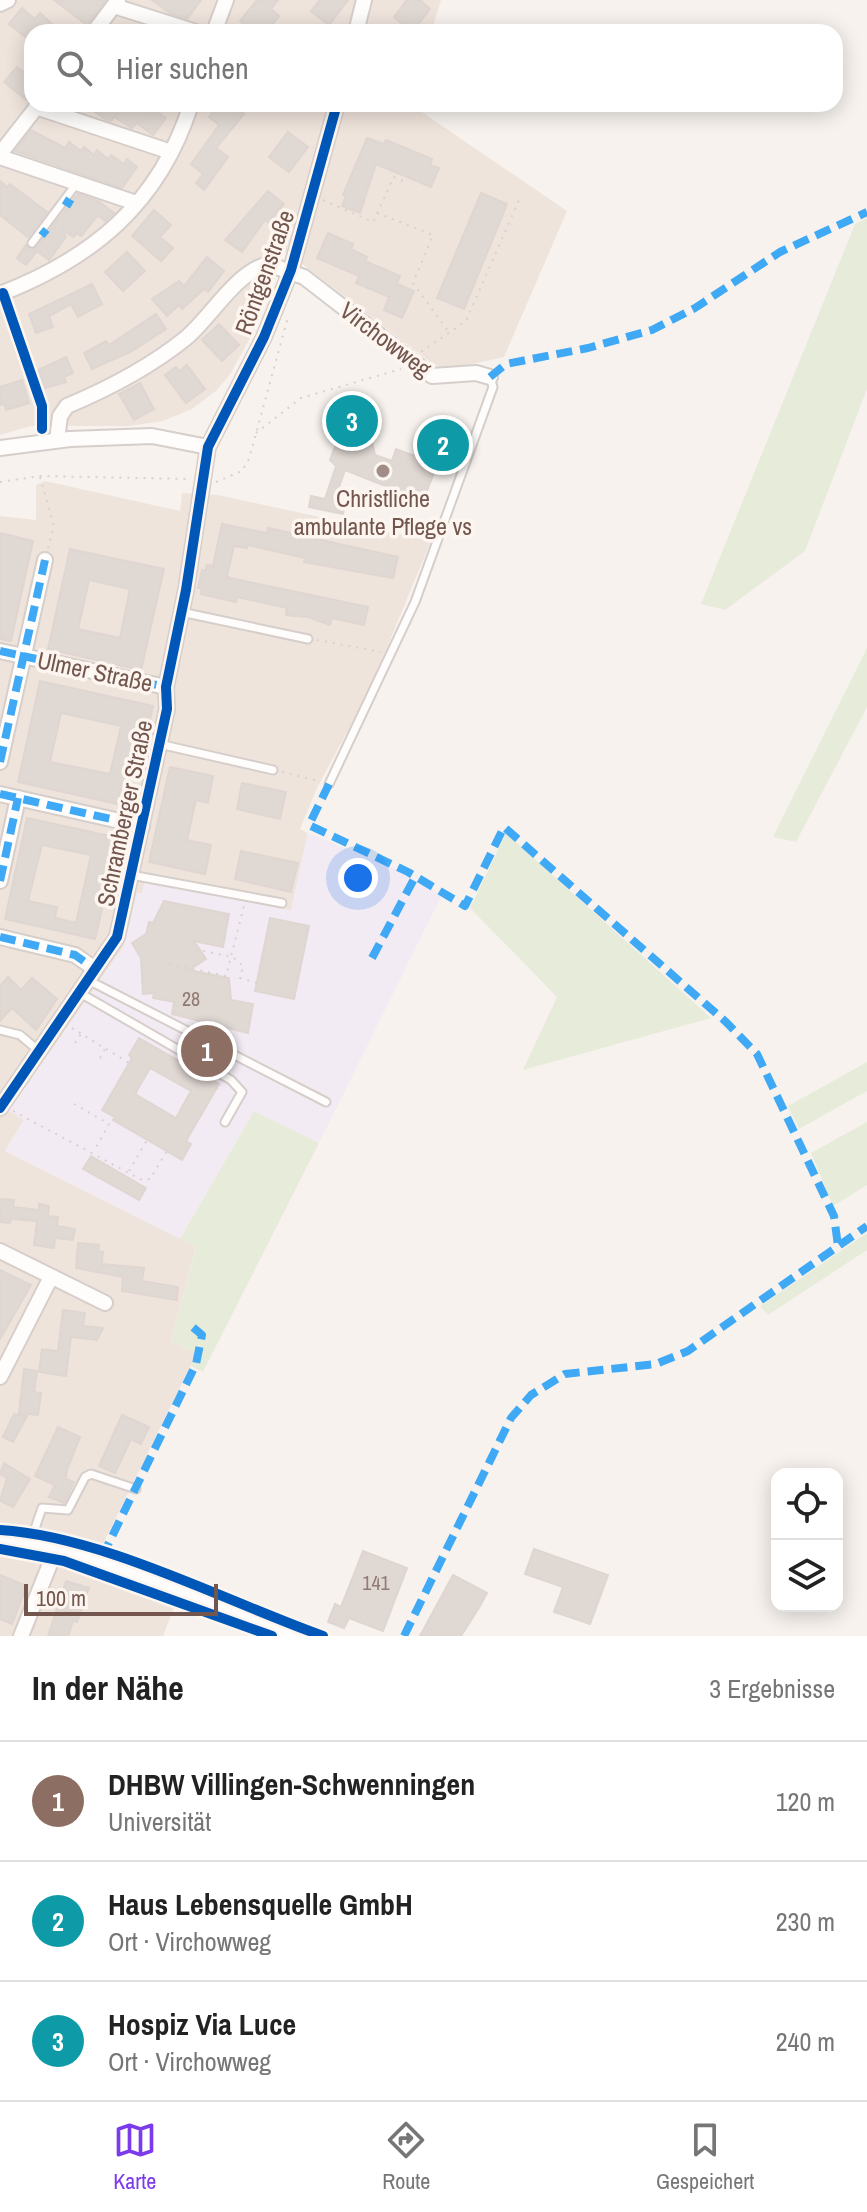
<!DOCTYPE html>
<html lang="de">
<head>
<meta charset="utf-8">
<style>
	:root { --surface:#fff; --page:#f6f6f6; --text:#222; --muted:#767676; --line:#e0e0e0; --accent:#7c3aed }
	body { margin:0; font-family:"Archivo Narrow",sans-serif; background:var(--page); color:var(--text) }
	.controls { position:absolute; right:24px; bottom:24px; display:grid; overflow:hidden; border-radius:16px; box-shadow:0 4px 20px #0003 }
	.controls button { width:72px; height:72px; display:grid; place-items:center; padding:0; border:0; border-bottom:2px solid var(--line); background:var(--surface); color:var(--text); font:40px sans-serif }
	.scale { position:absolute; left:24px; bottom:20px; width:194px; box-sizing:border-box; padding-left:8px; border:4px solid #73574f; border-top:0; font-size:22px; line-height:28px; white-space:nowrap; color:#73574f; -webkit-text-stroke:6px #fdf6f0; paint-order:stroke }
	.you { position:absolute; left:358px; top:878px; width:28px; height:28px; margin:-20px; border:6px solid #fff; border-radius:50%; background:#1a73e8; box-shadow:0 0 0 12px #1a73e833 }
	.badge { display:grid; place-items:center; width:52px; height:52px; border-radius:50%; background:var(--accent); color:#fff; font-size:26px; font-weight:700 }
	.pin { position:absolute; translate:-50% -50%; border:4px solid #fff; box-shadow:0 2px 8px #0006 }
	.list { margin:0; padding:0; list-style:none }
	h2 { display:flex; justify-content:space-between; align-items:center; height:104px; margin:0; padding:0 32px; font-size:34px }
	h2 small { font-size:26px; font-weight:400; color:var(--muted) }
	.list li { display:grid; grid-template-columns:52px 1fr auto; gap:24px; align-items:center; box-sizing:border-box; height:120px; padding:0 32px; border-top:2px solid var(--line) }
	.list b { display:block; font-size:30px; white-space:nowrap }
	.list p { margin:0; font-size:26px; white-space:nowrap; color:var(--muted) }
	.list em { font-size:26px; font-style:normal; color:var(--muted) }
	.icon { flex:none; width:44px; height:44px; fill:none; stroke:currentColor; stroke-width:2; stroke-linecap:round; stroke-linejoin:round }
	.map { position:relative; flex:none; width:867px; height:1636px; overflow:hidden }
	.search { position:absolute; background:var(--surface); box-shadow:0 4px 20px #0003; left:24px; right:24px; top:24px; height:88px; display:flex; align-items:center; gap:20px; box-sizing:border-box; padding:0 28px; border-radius:24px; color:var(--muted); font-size:30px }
	.sheet { height:464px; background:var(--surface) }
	nav { display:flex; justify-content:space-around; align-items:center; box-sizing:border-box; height:112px; border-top:2px solid var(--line); background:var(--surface); font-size:22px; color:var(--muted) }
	nav a { display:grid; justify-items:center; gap:4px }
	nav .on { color:var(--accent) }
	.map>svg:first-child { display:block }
	.residential { fill:#efe4dc }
	.education { fill:#f3ebf3 }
	.green { fill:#e7ecda }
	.building { fill:#e0d8d3; stroke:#dfd5d1; stroke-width:2; fill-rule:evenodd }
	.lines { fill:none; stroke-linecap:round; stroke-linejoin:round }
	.lane-casing { stroke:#d6ceca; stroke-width:11 }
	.street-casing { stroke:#d6ceca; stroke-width:18 }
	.secondary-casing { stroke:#d6cdca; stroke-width:24 }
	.path { stroke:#d9d1d0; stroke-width:2; stroke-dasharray:2 6; stroke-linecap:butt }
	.lane { stroke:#fefdfc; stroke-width:7 }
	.street { stroke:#fefdfc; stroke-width:14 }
	.secondary { stroke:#fefdfc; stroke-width:20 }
	.quiet { stroke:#3fa9f5; stroke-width:8; stroke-dasharray:16 8; stroke-linecap:butt }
	.cycleway-casing { stroke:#fdf6f0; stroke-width:15 }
	.cycleway { stroke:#0057b8; stroke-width:10 }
	.poi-dot { fill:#a18d87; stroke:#fdf6f0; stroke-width:3 }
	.labels { text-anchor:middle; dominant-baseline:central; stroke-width:7; stroke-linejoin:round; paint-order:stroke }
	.number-label { font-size:20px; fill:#917a73 }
	.street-label { font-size:24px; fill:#73574f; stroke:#fdf6f0 }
	.poi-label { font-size:24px; fill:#73574f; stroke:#fdf6f0 }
</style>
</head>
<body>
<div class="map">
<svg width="867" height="1636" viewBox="0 0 867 1636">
	<rect width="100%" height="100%" fill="#f7f2ee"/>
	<g class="residential">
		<path d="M 0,0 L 441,0 L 431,32 L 32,32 L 32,104 L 410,104 L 567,211 L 504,357 L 442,371 L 285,251 L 278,254 L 275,278 L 258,323 L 231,373 L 217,390 L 192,409 L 163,421 L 129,426 L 31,426 L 0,435 Z"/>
		<path d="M 45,481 L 180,511 L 182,493 L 218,495 L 431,541 L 369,691 L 317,788 L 300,829 L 308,833 L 291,911 L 145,881 L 142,894 L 138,893 L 124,946 L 9,1111 L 24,1120 L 5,1151 L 196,1246 L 171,1341 L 197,1353 L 91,1568 L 175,1605 L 163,1636 L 0,1636 L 0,516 L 36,520 L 36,485 Z"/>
	</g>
	<path class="education" d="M 308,833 L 391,867 L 442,895 L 319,1143 L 254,1111 L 180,1239 L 5,1151 L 24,1120 L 9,1111 L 124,946 L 137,893 L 142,893 L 145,880 L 291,911 Z"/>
	<g class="green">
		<path d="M 867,218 L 867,389 L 805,551 L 725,610 L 701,604 L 855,224 Z"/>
		<path d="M 867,648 L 867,707 L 796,842 L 773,837 Z"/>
		<path d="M 506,833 L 711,1018 L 523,1070 L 557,997 L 470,908 Z"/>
		<path d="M 867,1062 L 867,1091 L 799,1129 L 788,1106 Z"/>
		<path d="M 254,1111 L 319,1143 L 203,1372 L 191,1366 L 197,1353 L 171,1341 L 196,1247 L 180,1239 Z"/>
		<path d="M 867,1122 L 867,1185 L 833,1206 L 811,1153 Z"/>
		<path d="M 867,1233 L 867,1250 L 768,1315 L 760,1306 Z"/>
	</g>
	<g class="building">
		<path d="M 54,0 L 106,0 L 87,25 Z"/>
		<path d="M 152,0 L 201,0 L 187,19 L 170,13 Z"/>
		<path d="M 257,0 L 278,0 L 271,9 L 279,16 L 266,32 L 254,32 L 240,21 Z"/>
		<path d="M 320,0 L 348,0 L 329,25 L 311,11 Z"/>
		<path d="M 407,0 L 420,0 L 430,9 L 412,32 L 394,17 Z"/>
		<path d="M 22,8 L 35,19 L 40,13 L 61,32 L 32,32 L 32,42 L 9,24 Z"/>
		<path d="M 17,67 L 32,79 L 32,95 L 28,101 L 4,82 Z"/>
		<path d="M 85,104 L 135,104 L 145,111 L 149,106 L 166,118 L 153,135 L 137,123 L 132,128 L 114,117 L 111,121 L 106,120 Z"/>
		<path d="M 219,104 L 231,104 L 244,114 L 216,148 L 228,157 L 204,190 L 196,183 L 203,174 L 191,164 L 219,125 L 209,117 Z"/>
		<path d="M 31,130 L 65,148 L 69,142 L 81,151 L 84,147 L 94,155 L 97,150 L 108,159 L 111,155 L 124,164 L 127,159 L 137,167 L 122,188 L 15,151 Z"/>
		<path d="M 288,132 L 308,147 L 289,172 L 269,157 Z"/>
		<path d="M 367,138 L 384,144 L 386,140 L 432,159 L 430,165 L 439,168 L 431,187 L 376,164 L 360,213 L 342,206 L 346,196 L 343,195 Z"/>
		<path d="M 0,181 L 7,187 L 10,184 L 47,212 L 28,237 L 0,215 Z"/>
		<path d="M 268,191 L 284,204 L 269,223 L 265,220 L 242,252 L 225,240 Z"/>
		<path d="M 481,193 L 507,204 L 464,309 L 437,298 Z"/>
		<path d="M 78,194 L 98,201 L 114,213 L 105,221 L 98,215 L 81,236 L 77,233 L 73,237 L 62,229 L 66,237 L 49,260 L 37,251 L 26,265 L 17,258 L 26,245 L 30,249 L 37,247 Z"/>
		<path d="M 154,210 L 171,225 L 160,237 L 173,248 L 161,261 L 132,236 Z"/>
		<path d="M 328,233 L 353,244 L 351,249 L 367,257 L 365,261 L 400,276 L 397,284 L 414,291 L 402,318 L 384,310 L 389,297 L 356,283 L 359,276 L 317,258 Z"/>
		<path d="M 127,252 L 145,271 L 123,291 L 105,272 Z"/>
		<path d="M 207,257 L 224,271 L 208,292 L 204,289 L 182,309 L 179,305 L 167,316 L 152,299 L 179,281 L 184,286 Z"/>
		<path d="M 92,284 L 102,304 L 78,317 L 71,304 L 49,316 L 53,327 L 36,333 L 29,314 Z"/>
		<path d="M 156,314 L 166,329 L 132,351 L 92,369 L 84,353 L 106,341 L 109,345 Z"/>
		<path d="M 219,324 L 239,345 L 222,361 L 202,340 Z"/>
		<path d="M 66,357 L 73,373 L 64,377 L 66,382 L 45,388 L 38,370 Z"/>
		<path d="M 187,365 L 205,389 L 186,403 L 165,375 L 176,367 L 179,371 Z"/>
		<path d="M 22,380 L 29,403 L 6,410 L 4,404 L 0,405 L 0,387 Z"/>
		<path d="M 140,383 L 154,409 L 134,420 L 119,394 Z"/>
		<path d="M 361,395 L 375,455 L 392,461 L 396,449 L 423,459 L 437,426 L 462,436 L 456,451 L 452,450 L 445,469 L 437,465 L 423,501 L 345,470 L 334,501 L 345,503 L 343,514 L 309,507 L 311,496 L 325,499 L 336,466 L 330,460 L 336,444 L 342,442 L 329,405 Z"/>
		<path d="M 222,524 L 267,533 L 268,528 L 398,557 L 393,578 L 304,562 L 305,558 L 247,545 L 247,548 L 234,546 L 227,576 L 230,578 L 368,607 L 364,625 L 332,618 L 330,625 L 308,617 L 286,615 L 287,608 L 237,597 L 236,602 L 201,594 L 202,588 L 198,588 L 202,570 L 205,571 L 207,565 L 213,566 Z"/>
		<path d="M 0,533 L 33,541 L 11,641 L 0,639 Z"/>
		<path d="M 70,549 L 164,569 L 141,670 L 48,649 ZM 89,580 L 130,589 L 120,638 L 78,629 Z"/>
		<path d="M 40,681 L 153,706 L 140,765 L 127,762 L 118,804 L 18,782 ZM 61,713 L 121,726 L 110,774 L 50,762 Z"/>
		<path d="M 170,767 L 213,776 L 208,803 L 196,800 L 187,840 L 211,845 L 205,874 L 149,862 Z"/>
		<path d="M 242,783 L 286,792 L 280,819 L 237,809 Z"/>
		<path d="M 27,818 L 119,838 L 95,939 L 5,919 ZM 42,845 L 91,855 L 76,923 L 55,918 L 57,907 L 28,901 Z"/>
		<path d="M 241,851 L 298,863 L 291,892 L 235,879 Z"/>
		<path d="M 164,901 L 229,914 L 223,947 L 194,941 L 206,959 L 189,970 L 229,978 L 231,1000 L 253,1004 L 248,1033 L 172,1014 L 174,1002 L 153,998 L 154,993 L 143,994 L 141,958 L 132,943 L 146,934 L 149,922 L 153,923 Z"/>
		<path d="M 270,918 L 309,926 L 294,999 L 255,991 Z"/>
		<path d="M 8,977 L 21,990 L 32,978 L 57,999 L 36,1030 L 12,1008 L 0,1021 L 0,986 Z"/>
		<path d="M 139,1038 L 219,1084 L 186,1141 L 191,1144 L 182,1160 L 113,1120 L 115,1117 L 102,1110 L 132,1058 L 129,1055 ZM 150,1068 L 191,1091 L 176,1118 L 135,1094 Z"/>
		<path d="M 91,1156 L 146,1188 L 139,1200 L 83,1169 Z"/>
		<path d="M 0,1199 L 14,1200 L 13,1207 L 39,1210 L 39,1204 L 49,1206 L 48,1216 L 58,1217 L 57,1226 L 75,1229 L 73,1240 L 55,1238 L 54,1248 L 34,1245 L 37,1221 L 11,1219 L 10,1223 L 0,1222 Z"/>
		<path d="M 78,1243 L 99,1245 L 98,1251 L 103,1252 L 101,1269 L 102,1264 L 144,1268 L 142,1281 L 178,1287 L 177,1300 L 122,1291 L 123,1277 L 76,1268 Z"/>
		<path d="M 0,1270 L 31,1285 L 0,1339 Z"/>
		<path d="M 63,1310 L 85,1313 L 83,1326 L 103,1328 L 97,1340 L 71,1337 L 66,1376 L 39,1372 L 42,1349 L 58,1351 Z"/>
		<path d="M 24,1369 L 37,1371 L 34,1392 L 41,1393 L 38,1415 L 19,1413 Z"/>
		<path d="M 14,1414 L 27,1416 L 13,1442 L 3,1437 Z"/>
		<path d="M 122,1415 L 149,1427 L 141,1444 L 131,1439 L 115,1473 L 99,1466 Z"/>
		<path d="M 58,1427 L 80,1437 L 67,1470 L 66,1479 L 74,1482 L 64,1503 L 49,1497 L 55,1485 L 35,1476 Z"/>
		<path d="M 4,1463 L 30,1479 L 13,1507 L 0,1501 L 7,1478 L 0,1474 Z"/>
		<path d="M 534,1549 L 608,1575 L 590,1624 L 554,1612 L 563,1587 L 525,1574 Z"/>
		<path d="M 363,1551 L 407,1568 L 383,1631 L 349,1618 L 344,1628 L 328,1622 L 335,1604 L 341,1607 Z"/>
		<path d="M 0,1575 L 27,1586 L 12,1624 L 0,1619 Z"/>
		<path d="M 453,1575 L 487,1593 L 480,1606 L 461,1636 L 420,1636 Z"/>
		<path d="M 66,1581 L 89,1588 L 77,1622 L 73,1621 L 68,1636 L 48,1636 Z"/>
	</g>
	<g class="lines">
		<g class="lane-casing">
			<g id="lane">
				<path d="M 32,243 L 77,183"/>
				<path d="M 181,612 L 308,639"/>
				<path d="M 159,744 L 273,770"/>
				<path d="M 329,784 L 415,602 L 493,387 L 490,377"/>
				<path d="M 131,875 L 282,903"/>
				<path d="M 88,980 L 326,1102"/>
				<path d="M 80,993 L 231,1080 L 242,1092 L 225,1122"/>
				<path d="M 0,1030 L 20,1035 L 39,1051"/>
				<path d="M 30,1543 L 42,1508 L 68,1510 L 85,1477 L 91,1474 L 136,1489"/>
			</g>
		</g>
		<g class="street-casing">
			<g id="street">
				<path d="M 0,4 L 8,0"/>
				<path d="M 114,6 L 196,32"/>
				<path d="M 94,32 L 118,0"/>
				<path d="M 214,32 L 226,0"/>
				<path d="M 356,32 L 364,0"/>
				<path d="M 36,107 L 171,152"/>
				<path d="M 0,154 L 39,104"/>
				<path d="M 0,157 L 136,203"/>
				<path d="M 0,294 C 93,258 160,203 191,104"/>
				<path d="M 57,440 L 60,416 L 67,406 C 110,388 150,367 186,338 C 212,316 235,273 268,264 L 304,277 L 432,376 L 476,373 L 490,377"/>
				<path d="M 0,448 L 70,439 L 152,436 L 208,447"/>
				<path d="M 0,651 L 166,687"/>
				<path d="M 0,762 L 45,560"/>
				<path d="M 0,794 L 142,826"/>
				<path d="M 0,881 L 18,798"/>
				<path d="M 0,937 L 75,955 L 95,969"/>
				<path d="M 0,1108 L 117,937 L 167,709 L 166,687 L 186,590 L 208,447 L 264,337 L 291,270 L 337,104"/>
				<path d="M 0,1251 L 105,1303"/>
				<path d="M 0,1377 L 51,1277"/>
				<path d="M 21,1636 L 56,1549"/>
			</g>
		</g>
		<g class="secondary-casing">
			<path id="secondary" d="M 0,1539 L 101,1560 L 293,1636"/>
		</g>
		<g class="path">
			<path d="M 323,200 L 373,222 L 394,177 L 407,183"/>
			<path d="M 377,213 L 433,235 L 413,283 L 448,331"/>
			<path d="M 421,352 L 466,321 L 519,200"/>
			<path d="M 256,433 L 301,398 L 401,369"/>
			<path d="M 40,477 L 54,526 L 48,548"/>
			<path d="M 0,482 L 40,476 L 190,479"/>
			<path d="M 216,482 L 242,471 L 249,459 L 288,317"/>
			<path d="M 317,640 L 381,652"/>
			<path d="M 282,772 L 319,781"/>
			<path d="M 203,951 L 233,957 L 243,966 L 240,978 L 257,983"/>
			<path d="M 169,964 L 226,976 L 244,906"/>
			<path d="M 72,1028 L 129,1063"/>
			<path d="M 75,1043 L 81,1034"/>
			<path d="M 100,1058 L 105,1049"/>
			<path d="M 74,1104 L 109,1124 L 94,1151"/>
			<path d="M 13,1111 L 142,1180 L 150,1179 L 167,1151"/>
			<path d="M 129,1171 L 147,1140"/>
		</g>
		<use href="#lane" class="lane"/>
		<use href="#street" class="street"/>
		<use href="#secondary" class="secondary"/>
		<g class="quiet">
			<path d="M 64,200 L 72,205"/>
			<path d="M 41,230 L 47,235"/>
			<path d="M 490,377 L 506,364 L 588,348 L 652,330 L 695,308 L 780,252 L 867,212"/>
			<path d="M 0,651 L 166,687"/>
			<path d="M 0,762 L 45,560"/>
			<path d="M 329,784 L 309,825 L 408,872 L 465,906 L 504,827 L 726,1022 L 757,1054 L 834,1216 L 838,1246"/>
			<path d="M 0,794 L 142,826"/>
			<path d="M 0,881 L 18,798"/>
			<path d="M 0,937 L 75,955 L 95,969"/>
			<path d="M 372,958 L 415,877"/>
			<path d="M 102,1557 L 196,1364 L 202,1335 L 188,1323"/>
			<path d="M 404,1636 L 511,1418 L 531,1395 L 565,1374 L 656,1364 L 688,1351 L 867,1226"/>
		</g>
		<g class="cycleway-casing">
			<g id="cycleway">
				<path d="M 3,293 L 42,406 L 42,429"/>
				<path d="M 0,1108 L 117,937 L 167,709 L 166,687 L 186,590 L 208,447 L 264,337 L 291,270 L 337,104"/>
				<path d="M 0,1530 C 102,1536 225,1601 323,1636"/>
				<path d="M 0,1549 L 64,1561 L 272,1636"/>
			</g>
		</g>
		<use href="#cycleway" class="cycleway"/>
	</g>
	<circle class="poi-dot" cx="383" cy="471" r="8"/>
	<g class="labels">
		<g class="number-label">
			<text x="191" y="998">28</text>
			<text x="376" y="1582">141</text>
		</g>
		<g class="street-label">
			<text transform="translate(264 272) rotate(-70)">Röntgenstraße</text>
			<text transform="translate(386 339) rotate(37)">Virchowweg</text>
			<text transform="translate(95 671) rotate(12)">Ulmer Straße</text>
			<text transform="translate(124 813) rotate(-78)">Schramberger Straße</text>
		</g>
		<g class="poi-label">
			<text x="383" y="498">Christliche<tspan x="383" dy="28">ambulante Pflege vs</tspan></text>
		</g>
	</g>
</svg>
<div class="controls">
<button><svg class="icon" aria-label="locate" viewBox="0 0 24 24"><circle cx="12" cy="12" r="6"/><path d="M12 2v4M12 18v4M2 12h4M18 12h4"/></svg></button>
<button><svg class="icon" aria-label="layers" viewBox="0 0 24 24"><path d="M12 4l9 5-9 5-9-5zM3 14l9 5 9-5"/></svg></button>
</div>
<div class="scale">100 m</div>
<div class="you"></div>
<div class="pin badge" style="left:207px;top:1051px;background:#8d6e63">1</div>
<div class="pin badge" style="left:443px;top:445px;background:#0f9aa8">2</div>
<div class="pin badge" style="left:352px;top:421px;background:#0f9aa8">3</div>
<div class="search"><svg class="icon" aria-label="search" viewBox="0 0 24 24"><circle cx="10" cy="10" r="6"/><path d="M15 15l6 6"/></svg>Hier suchen</div>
</div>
<section class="sheet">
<h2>In der Nähe<small>3 Ergebnisse</small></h2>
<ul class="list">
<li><span class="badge" style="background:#8d6e63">1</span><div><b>DHBW Villingen-Schwenningen</b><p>Universität</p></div><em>120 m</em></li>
<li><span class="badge" style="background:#0f9aa8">2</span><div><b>Haus Lebensquelle GmbH</b><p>Ort · Virchowweg</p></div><em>230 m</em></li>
<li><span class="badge" style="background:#0f9aa8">3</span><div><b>Hospiz Via Luce</b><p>Ort · Virchowweg</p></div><em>240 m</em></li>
</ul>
</section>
<nav>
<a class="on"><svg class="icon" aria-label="map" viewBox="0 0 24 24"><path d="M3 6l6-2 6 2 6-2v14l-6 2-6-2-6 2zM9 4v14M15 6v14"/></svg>Karte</a>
<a><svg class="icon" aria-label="directions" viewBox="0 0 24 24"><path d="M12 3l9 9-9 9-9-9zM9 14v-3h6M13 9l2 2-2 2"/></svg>Route</a>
<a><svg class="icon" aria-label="saved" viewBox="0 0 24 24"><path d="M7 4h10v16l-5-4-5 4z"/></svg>Gespeichert</a>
</nav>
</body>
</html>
